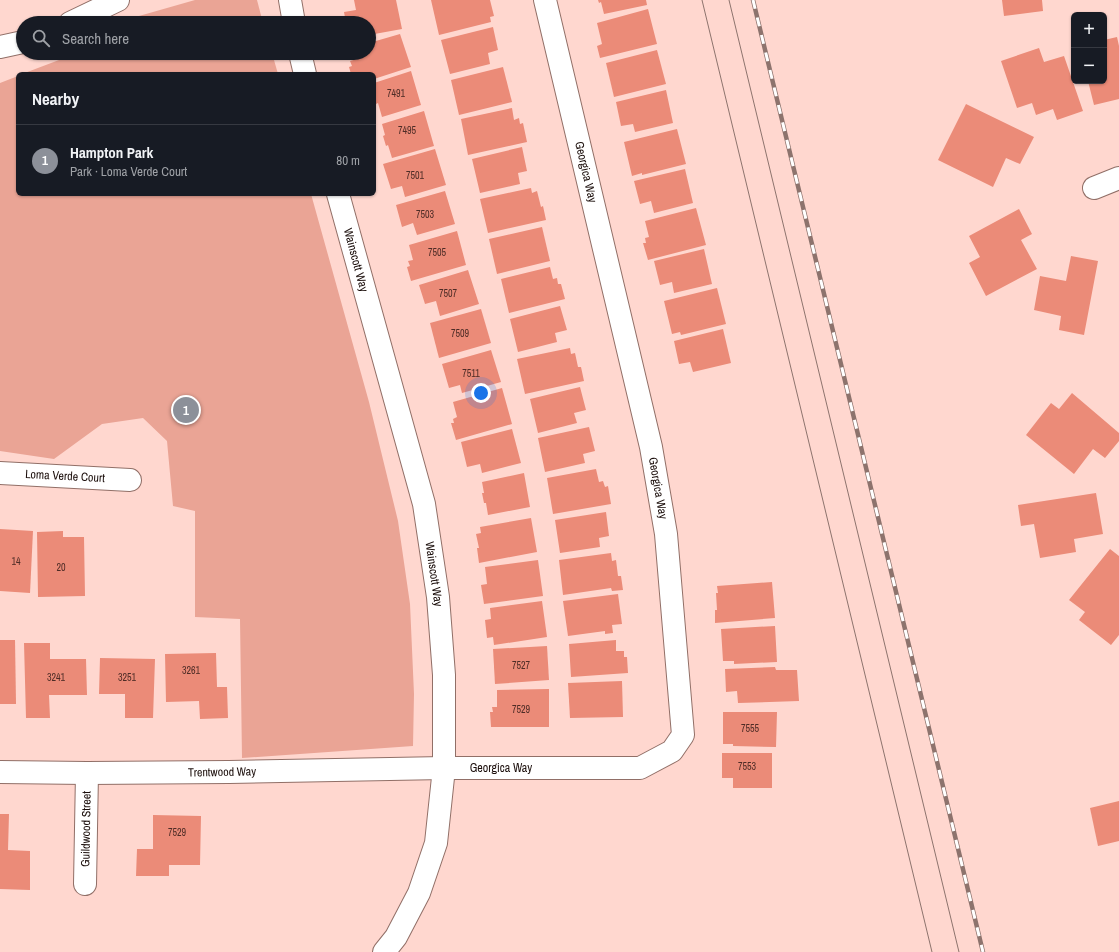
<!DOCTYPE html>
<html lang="en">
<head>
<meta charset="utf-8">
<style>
	:root { --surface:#171b24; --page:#20242c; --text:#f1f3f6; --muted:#9ea1a6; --line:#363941; --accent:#8c9099 }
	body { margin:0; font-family:"Archivo Narrow",sans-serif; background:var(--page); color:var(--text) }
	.controls { position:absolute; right:12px; top:12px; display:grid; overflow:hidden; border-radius:6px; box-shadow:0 1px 3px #0004 }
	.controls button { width:36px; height:36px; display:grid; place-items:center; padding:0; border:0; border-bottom:1px solid var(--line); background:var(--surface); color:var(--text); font:20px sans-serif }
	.you { position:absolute; left:481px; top:393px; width:14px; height:14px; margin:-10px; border:3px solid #fff; border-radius:50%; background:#1a73e8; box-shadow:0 0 0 6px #1a73e833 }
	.badge { display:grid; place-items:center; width:26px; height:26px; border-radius:50%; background:var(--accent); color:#fff; font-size:13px; font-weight:700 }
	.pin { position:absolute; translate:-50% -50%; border:2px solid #fff; box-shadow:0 1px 4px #0006 }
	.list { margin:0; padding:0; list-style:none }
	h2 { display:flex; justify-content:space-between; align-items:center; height:52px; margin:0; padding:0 16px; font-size:17px }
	h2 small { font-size:13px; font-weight:400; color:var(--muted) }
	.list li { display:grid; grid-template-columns:26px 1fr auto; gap:12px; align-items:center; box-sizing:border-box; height:72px; padding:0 16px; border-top:1px solid var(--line) }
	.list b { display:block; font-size:15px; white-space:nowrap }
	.list p { margin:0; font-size:13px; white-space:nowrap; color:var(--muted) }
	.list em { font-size:13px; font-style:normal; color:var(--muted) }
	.icon { flex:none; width:22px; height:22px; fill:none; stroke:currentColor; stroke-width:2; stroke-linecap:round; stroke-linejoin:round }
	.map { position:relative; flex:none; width:1119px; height:952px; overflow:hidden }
	.search { position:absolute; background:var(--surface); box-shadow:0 1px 3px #0004; left:16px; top:16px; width:360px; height:44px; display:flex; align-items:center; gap:10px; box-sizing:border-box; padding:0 14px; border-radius:22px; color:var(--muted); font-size:15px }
	.panel { position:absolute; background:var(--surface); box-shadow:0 1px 3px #0004; left:16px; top:72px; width:360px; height:124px; border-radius:6px }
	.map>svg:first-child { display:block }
	.green { fill:#eaa495 }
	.building { fill:#eb8b78 }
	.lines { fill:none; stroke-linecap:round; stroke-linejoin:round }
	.minor-casing { stroke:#916f67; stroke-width:24 }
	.minor { stroke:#fff; stroke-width:22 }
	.tram { stroke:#8d736d; stroke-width:1 }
	.rail-casing { stroke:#8d736d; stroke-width:4.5 }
	.rail { stroke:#fff; stroke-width:3; stroke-dasharray:9; stroke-linecap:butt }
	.labels { text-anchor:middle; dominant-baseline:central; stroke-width:3.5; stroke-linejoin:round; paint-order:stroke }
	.number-label { font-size:10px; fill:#4e2c26 }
	.street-label { font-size:12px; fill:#1a0d0a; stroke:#fff }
</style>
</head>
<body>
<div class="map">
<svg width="1119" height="952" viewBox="0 0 1119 952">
	<rect width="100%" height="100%" fill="#ffd7cf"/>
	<g class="green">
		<path d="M 195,0 L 257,0 L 263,23 L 126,23 L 139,16 Z"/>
		<path d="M 74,53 L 272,53 L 278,74 L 22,74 L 67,57 Z"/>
		<path d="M 18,76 L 18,194 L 311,194 L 369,402 L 398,521 L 410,604 L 414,694 L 413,746 L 242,758 L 240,619 L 195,617 L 195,511 L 173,506 L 167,441 L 143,418 L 102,424 L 54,459 L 0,451 L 0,83 Z"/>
	</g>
	<g class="building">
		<path d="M 354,0 L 396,0 L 402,29 L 369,35 L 369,23 L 346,23 L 344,12 L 356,10 Z"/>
		<path d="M 431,0 L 490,0 L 494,16 L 490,17 L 491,22 L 439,35 Z"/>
		<path d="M 598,0 L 646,0 L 647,5 L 604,14 L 601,2 L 599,3 Z"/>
		<path d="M 1002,0 L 1042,0 L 1043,11 L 1004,16 Z"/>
		<path d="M 648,9 L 657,44 L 600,58 L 597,46 L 602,44 L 597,23 Z"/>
		<path d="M 493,27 L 498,50 L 488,53 L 490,64 L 450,74 L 441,40 Z"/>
		<path d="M 400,34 L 411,67 L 374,79 L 374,74 L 351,74 L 349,67 L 352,66 L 350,61 L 357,59 L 354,53 L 369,53 L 369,43 Z"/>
		<path d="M 1117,37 L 1119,46 L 1119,99 L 1094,105 L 1088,81 L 1104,81 L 1104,40 Z"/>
		<path d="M 1039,48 L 1044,62 L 1064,56 L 1083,111 L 1057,120 L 1053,109 L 1036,115 L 1032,103 L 1017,108 L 1001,61 Z"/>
		<path d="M 657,50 L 666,84 L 614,97 L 606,63 Z"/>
		<path d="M 503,67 L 512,102 L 459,115 L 451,80 Z"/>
		<path d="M 411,71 L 421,105 L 382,117 L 378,103 L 374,105 L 374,83 Z"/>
		<path d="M 666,90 L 673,123 L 635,132 L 633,124 L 621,126 L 616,102 Z"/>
		<path d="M 966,104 L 1034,137 L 1020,164 L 1006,158 L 993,187 L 938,160 Z"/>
		<path d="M 512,108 L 514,120 L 519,118 L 520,124 L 523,123 L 527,142 L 468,155 L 461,119 Z"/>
		<path d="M 424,111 L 434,146 L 392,158 L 388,145 L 386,146 L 383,136 L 385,135 L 382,124 Z"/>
		<path d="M 677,129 L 686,164 L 642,175 L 642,173 L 632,176 L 624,142 Z"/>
		<path d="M 522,147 L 527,171 L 518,173 L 520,184 L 480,193 L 472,159 Z"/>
		<path d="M 435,149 L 446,185 L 405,197 L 402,186 L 391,189 L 383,164 Z"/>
		<path d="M 685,169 L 693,203 L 654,213 L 651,201 L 640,204 L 634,181 Z"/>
		<path d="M 531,188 L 532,193 L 537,191 L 541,207 L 543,206 L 546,220 L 488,233 L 480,199 Z"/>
		<path d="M 445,191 L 455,224 L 417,235 L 413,223 L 402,227 L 396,205 Z"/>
		<path d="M 696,208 L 706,245 L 648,260 L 643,243 L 646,243 L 645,238 L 649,237 L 645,221 Z"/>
		<path d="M 1019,209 L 1032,234 L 1021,240 L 1037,269 L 986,296 L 969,263 L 980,257 L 969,236 Z"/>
		<path d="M 542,227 L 550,261 L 497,274 L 489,239 Z"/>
		<path d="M 457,231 L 466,265 L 411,281 L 407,267 L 410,266 L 408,261 L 413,260 L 409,245 Z"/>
		<path d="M 704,249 L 712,284 L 674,293 L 672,282 L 660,285 L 654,261 Z"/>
		<path d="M 1071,256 L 1098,261 L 1084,335 L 1059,330 L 1061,316 L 1034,310 L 1040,276 L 1066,281 Z"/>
		<path d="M 550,267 L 553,279 L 557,278 L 558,284 L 561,284 L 565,299 L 509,313 L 501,279 Z"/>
		<path d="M 468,270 L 479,304 L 440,316 L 436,301 L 425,304 L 419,285 Z"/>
		<path d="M 717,288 L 726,324 L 681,335 L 680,332 L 672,334 L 664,301 Z"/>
		<path d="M 560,306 L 567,330 L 555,333 L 557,342 L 518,352 L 510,319 Z"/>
		<path d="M 481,309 L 491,343 L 439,358 L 430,323 Z"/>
		<path d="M 723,329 L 731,363 L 693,372 L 690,362 L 679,364 L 674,341 Z"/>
		<path d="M 570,348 L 571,354 L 575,353 L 578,367 L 581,367 L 584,381 L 525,394 L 517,359 Z"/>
		<path d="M 491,350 L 501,382 L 462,393 L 460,385 L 449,388 L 442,364 Z"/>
		<path d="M 580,387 L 586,410 L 574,413 L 577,423 L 538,433 L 530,399 Z"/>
		<path d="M 502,388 L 512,424 L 456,440 L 451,423 L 454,423 L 453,419 L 457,417 L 453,402 Z"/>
		<path d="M 1072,393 L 1119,433 L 1119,441 L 1105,458 L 1093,449 L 1074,474 L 1026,435 L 1051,403 L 1059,409 Z"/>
		<path d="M 589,427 L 595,451 L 583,454 L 585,463 L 545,472 L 538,438 Z"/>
		<path d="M 512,429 L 521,463 L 482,473 L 480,464 L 467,467 L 461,442 Z"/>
		<path d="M 596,469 L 599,482 L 603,481 L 605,487 L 608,486 L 611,504 L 553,514 L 547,478 Z"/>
		<path d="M 524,473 L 530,507 L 488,515 L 486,503 L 484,503 L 482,493 L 484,493 L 482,482 Z"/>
		<path d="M 1096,493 L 1103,534 L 1074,539 L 1076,552 L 1040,558 L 1034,524 L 1021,526 L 1018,505 Z"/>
		<path d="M 606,512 L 609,536 L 599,538 L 600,547 L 560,553 L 555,520 Z"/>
		<path d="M 531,518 L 537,552 L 479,563 L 477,548 L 479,548 L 476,534 L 481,533 L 480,527 Z"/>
		<path d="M 0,529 L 33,531 L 30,593 L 0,591 Z"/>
		<path d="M 63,531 L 63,537 L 84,537 L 85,596 L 38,597 L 37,532 Z"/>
		<path d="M 1110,549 L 1119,556 L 1119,635 L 1111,645 L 1079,620 L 1085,612 L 1069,600 Z"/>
		<path d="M 611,553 L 612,561 L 616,560 L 618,576 L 621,576 L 623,590 L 612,591 L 611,588 L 563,595 L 559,560 Z"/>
		<path d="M 538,560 L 543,596 L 484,604 L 481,585 L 487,584 L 485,567 Z"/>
		<path d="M 772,582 L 775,618 L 715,623 L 715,610 L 717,610 L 716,593 L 718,593 L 717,586 Z"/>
		<path d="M 618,594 L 622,624 L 612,625 L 613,633 L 605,634 L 605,631 L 568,636 L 563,601 Z"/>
		<path d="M 542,601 L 547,637 L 494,645 L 493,637 L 487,638 L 485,620 L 491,619 L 490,608 Z"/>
		<path d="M 775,626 L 777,662 L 734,664 L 734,661 L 723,661 L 721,629 Z"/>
		<path d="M 0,640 L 15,640 L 16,704 L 0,704 Z"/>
		<path d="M 616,640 L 616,651 L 624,651 L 624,657 L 627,657 L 628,673 L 571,677 L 569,644 Z"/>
		<path d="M 24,643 L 50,643 L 50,659 L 86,659 L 87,695 L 49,695 L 50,718 L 26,718 Z"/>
		<path d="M 547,646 L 549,680 L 495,684 L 493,649 Z"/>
		<path d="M 216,653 L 217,687 L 227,687 L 228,718 L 200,719 L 199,701 L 166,702 L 165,654 Z"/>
		<path d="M 100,658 L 155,659 L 153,718 L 125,718 L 125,694 L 99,694 Z"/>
		<path d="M 775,667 L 776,670 L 797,670 L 799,701 L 738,703 L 737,691 L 726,692 L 725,669 Z"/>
		<path d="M 622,681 L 623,717 L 570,718 L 568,683 Z"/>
		<path d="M 549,689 L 549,727 L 491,727 L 490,712 L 493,712 L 492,707 L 497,707 L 497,690 Z"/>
		<path d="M 723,712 L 777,712 L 776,747 L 733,746 L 733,744 L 723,744 Z"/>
		<path d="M 722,753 L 772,753 L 772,788 L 733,788 L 733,778 L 722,778 Z"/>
		<path d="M 1119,801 L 1119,841 L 1098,846 L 1090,808 Z"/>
		<path d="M 0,814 L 9,814 L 8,850 L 30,851 L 30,890 L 0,889 Z"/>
		<path d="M 153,815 L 201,816 L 200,865 L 169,865 L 169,876 L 136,876 L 137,849 L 153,849 Z"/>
	</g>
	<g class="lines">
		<g class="minor-casing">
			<g id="minor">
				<path d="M 290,0 L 294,23"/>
				<path d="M 70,23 L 118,0"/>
				<path d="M 0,47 L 23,42"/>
				<path d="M 300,53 L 305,74"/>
				<path d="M 1094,188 L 1119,178"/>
				<path d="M 338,194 L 424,504 L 438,597 L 444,675 L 444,768 L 436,843 L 419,893 L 396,937 L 384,952"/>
				<path d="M 0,473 L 130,480"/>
				<path d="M 0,772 L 87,773 L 229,772 L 444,768 L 640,768 L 672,751 L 683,735 L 666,534 L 651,447 L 545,0"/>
				<path d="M 85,884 L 87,773"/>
			</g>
		</g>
		<use href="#minor" class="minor"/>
		<g class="tram">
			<path d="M 702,0 L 932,952"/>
			<path d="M 729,0 L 959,952"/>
		</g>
		<g class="rail-casing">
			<path id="rail" d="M 753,0 L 983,952"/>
		</g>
		<use href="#rail" class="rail"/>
	</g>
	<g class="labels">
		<g class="number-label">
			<text x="396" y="93">7491</text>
			<text x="407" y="130">7495</text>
			<text x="415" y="175">7501</text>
			<text x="425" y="214">7503</text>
			<text x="437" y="252">7505</text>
			<text x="448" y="293">7507</text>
			<text x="460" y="333">7509</text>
			<text x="471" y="373">7511</text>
			<text x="16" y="561">14</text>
			<text x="61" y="567">20</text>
			<text x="521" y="665">7527</text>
			<text x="191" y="670">3261</text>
			<text x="56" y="677">3241</text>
			<text x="127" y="677">3251</text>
			<text x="521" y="709">7529</text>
			<text x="750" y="728">7555</text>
			<text x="747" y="766">7553</text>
			<text x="177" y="832">7529</text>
		</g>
		<g class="street-label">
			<text transform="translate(586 172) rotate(77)">Georgica Way</text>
			<text transform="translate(356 260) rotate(75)">Wainscott Way</text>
			<text transform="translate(65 476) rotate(3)">Loma Verde Court</text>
			<text transform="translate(658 488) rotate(80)">Georgica Way</text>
			<text transform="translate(434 574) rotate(82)">Wainscott Way</text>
			<text x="501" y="768">Georgica Way</text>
			<text transform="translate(222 772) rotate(-1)">Trentwood Way</text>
			<text transform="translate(86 829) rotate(-89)">Guildwood Street</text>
		</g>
	</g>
</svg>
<div class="controls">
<button>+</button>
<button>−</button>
</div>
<div class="you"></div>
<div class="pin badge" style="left:186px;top:410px">1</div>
<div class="search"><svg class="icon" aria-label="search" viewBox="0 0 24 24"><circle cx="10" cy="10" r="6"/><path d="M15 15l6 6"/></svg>Search here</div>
<section class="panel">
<h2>Nearby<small></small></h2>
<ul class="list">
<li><span class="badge">1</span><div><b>Hampton Park</b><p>Park · Loma Verde Court</p></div><em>80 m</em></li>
</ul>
</section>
</div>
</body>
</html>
